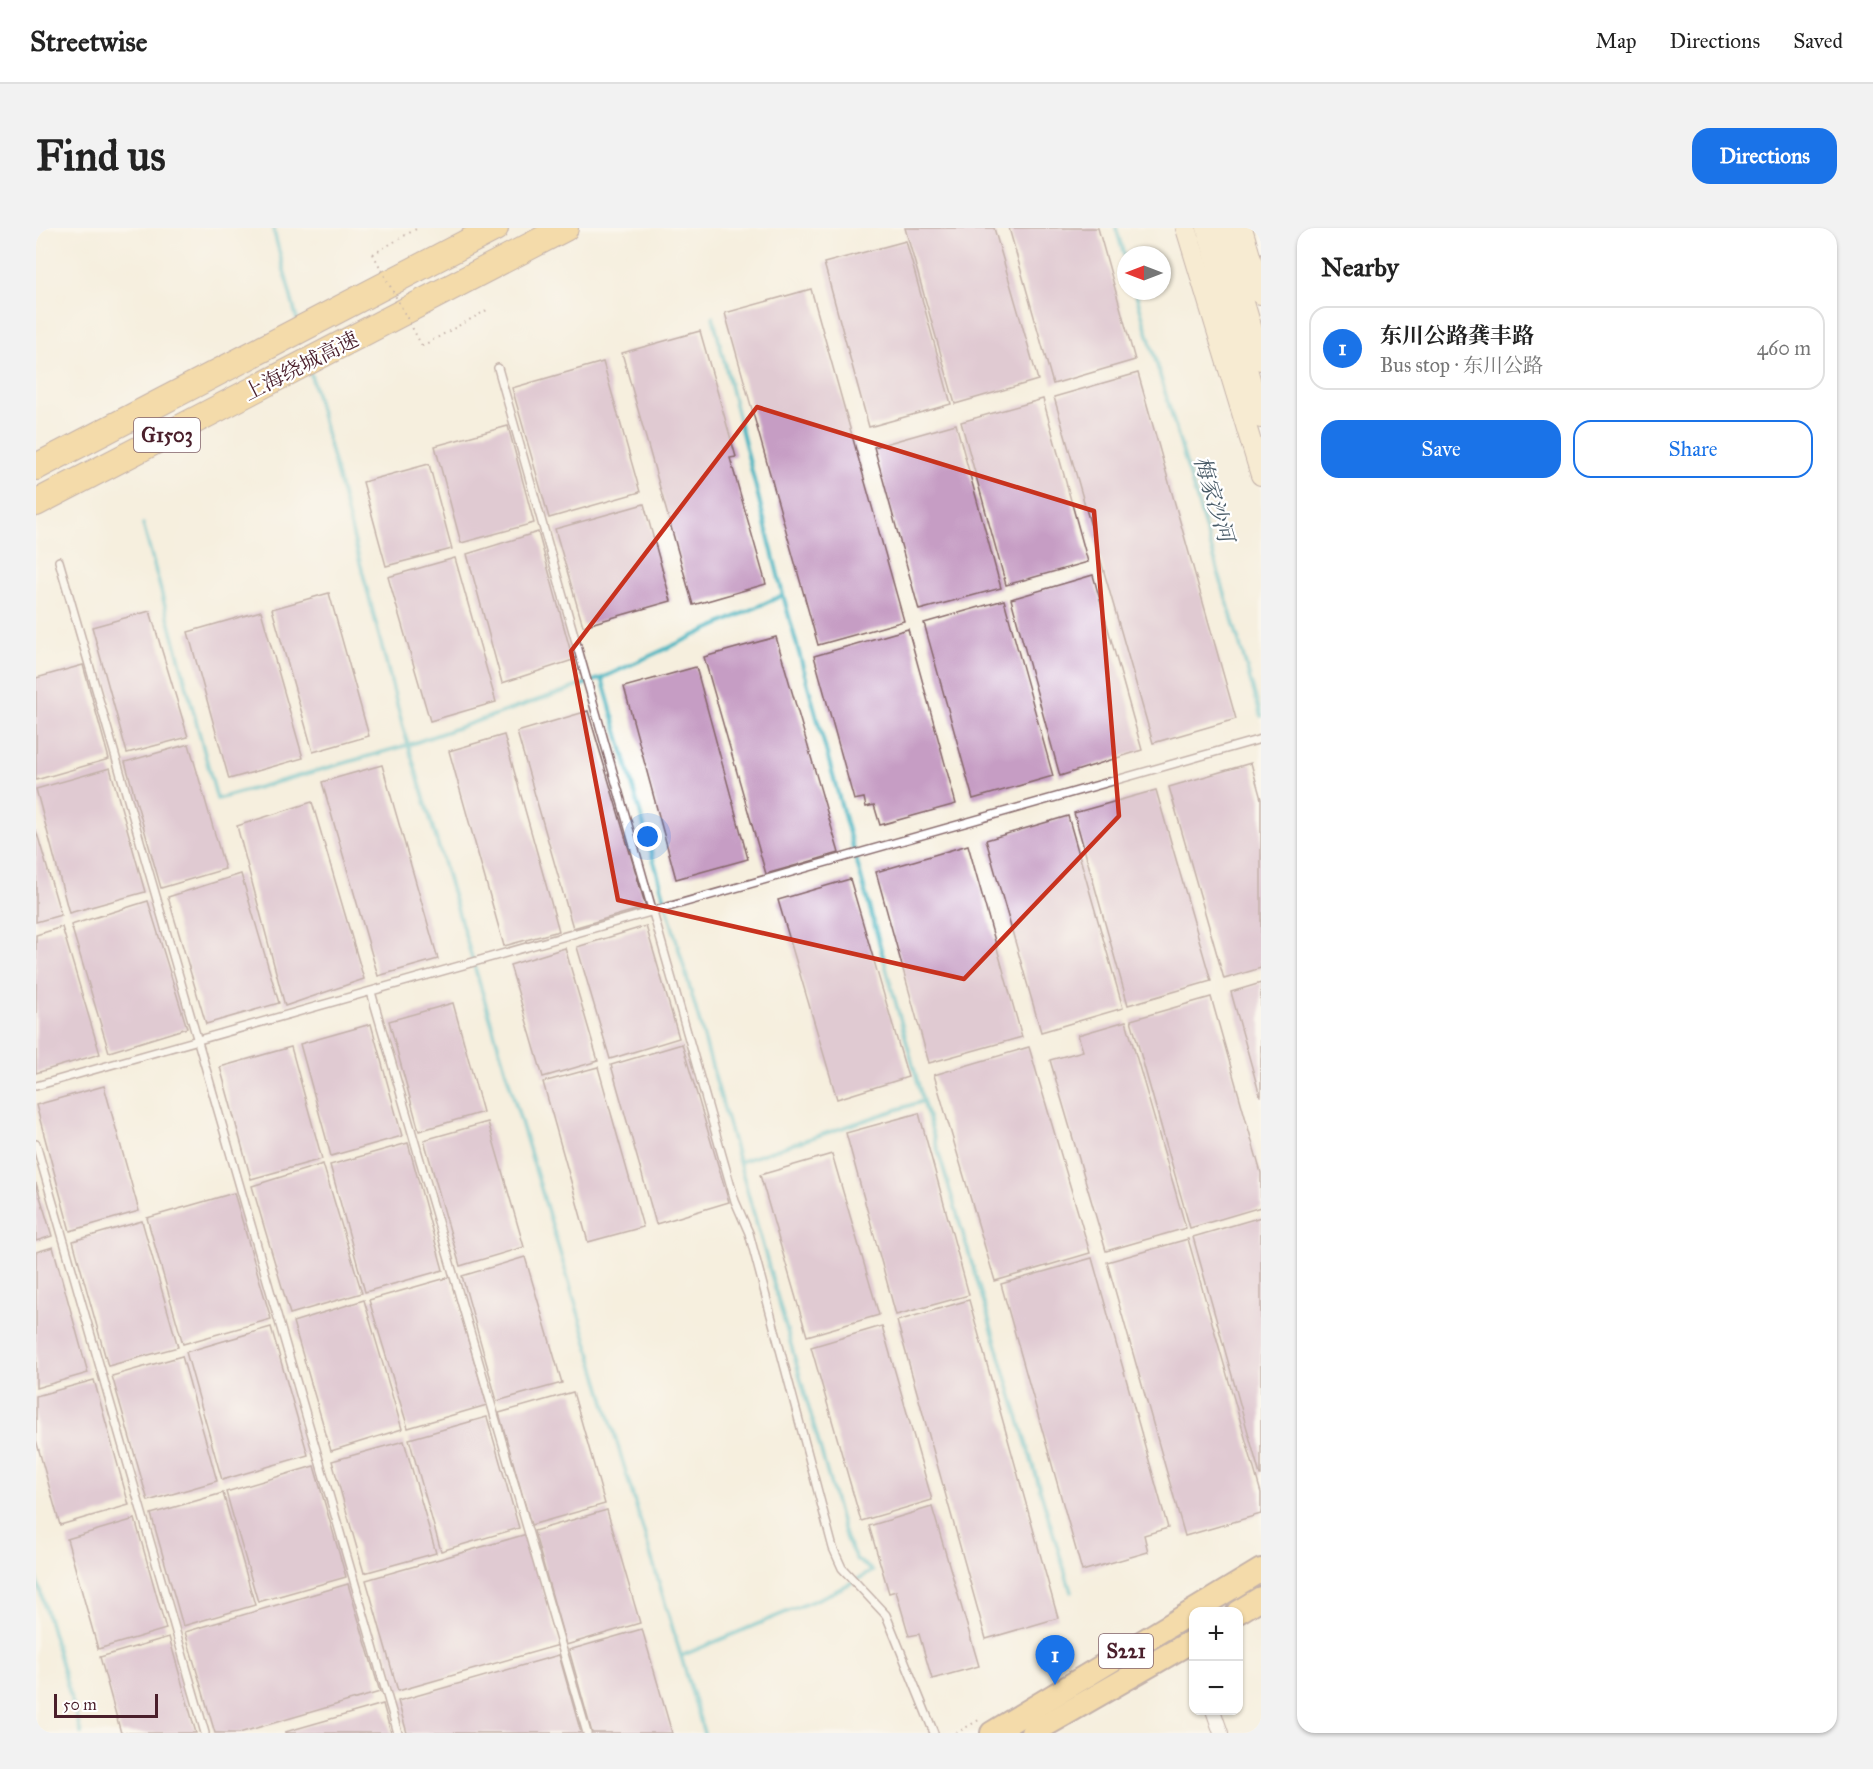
<!DOCTYPE html>
<html lang="en">
<head>
<meta charset="utf-8">
<style>
	:root { --surface:#fff; --page:#f2f2f2; --text:#222; --muted:#767676; --line:#e0e0e0; --accent:#1a73e8 }
	body { margin:0; font-family:"IM FELL Great Primer","Noto Serif SC",serif; background:var(--page); color:var(--text) }
	.controls { position:absolute; right:18px; bottom:18px; display:grid; overflow:hidden; border-radius:12px; box-shadow:0 2px 4px #0004 }
	.controls button { width:54px; height:54px; display:grid; place-items:center; padding:0; border:0; border-bottom:2px solid var(--line); background:var(--surface); color:var(--text); font:30px sans-serif }
	.compass { position:absolute; left:1081px; top:18px; width:54px; height:54px; border-radius:50%; background:var(--surface); box-shadow:0 2px 4px #0004; rotate:270deg }
	.scale { position:absolute; left:18px; bottom:15px; width:104px; box-sizing:border-box; padding-left:6px; border:3px solid #4a1f2b; border-top:0; font-size:16px; line-height:21px; white-space:nowrap; color:#4a1f2b; -webkit-text-stroke:4px #fff; paint-order:stroke }
	.you { position:absolute; left:612px; top:609px; width:21px; height:21px; margin:-15px; border:4px solid #fff; border-radius:50%; background:#1a73e8; box-shadow:0 0 0 9px #1a73e833 }
	.badge { display:grid; place-items:center; width:39px; height:39px; border-radius:50%; background:var(--accent); color:#fff; font-size:20px; font-weight:700 }
	.pin { position:absolute; translate:-50% -50px; filter:drop-shadow(0 2px 3px #0008) }
	.pin::after { content:''; position:absolute; top:32px; width:21px; height:18px; background:inherit; clip-path:polygon(0 0,100% 0,50% 100%) }
	.list { margin:0; padding:0; list-style:none }
	h2 { display:flex; justify-content:space-between; align-items:center; height:78px; margin:0; padding:0 24px; font-size:26px }
	h2 small { font-size:20px; font-weight:400; color:var(--muted) }
	.list li { display:grid; grid-template-columns:39px 1fr auto; gap:18px; align-items:center; box-sizing:border-box; height:84px; margin:0 12px 12px; padding:0 12px; border:2px solid var(--line); border-radius:18px }
	.list b { display:block; font-size:22px; white-space:nowrap }
	.list p { margin:0; font-size:20px; white-space:nowrap; color:var(--muted) }
	.list em { font-size:20px; font-style:normal; color:var(--muted) }
	.actions { display:flex; gap:12px; padding:18px 24px }
	.actions a { flex:1; padding:14px 0; border:2px solid var(--accent); border-radius:18px; text-align:center; font-size:21px; color:var(--accent) }
	.actions .main { background:var(--accent); color:#fff }
	.map { position:relative; flex:none; width:1225px; height:1505px; overflow:hidden; border-radius:18px }
	header { display:flex; align-items:center; gap:36px; box-sizing:border-box; height:84px; padding:0 30px; background:var(--surface); border-bottom:2px solid var(--line) }
	header strong { font-size:28px }
	nav { display:flex; gap:33px; margin-inline-start:auto; font-size:21px }
	.intro { display:flex; align-items:center; justify-content:space-between; box-sizing:border-box; height:144px; padding:0 36px }
	h1 { margin:0; font-size:42px }
	.button { padding:15px 27px; border-radius:18px; background:var(--accent); color:#fff; font-size:21px; font-weight:700 }
	main { display:flex; gap:36px; padding:0 36px }
	aside { flex:1; background:var(--surface); border-radius:18px; box-shadow:0 2px 4px #0004 }
	.map>svg:first-child { display:block }
	.lines { fill:none; stroke-linecap:round; stroke-linejoin:round }
	.stream { stroke:#47b5c1; stroke-width:4 }
	.building { fill:#c69dc4 }
	.service-casing { stroke:#86686a; stroke-width:10 }
	.minor-casing { stroke:#86686a; stroke-width:16 }
	.secondary-casing { stroke:#86686a; stroke-width:22 }
	.primary-casing { stroke:#86686a; stroke-width:26 }
	.motorway-casing { stroke:#86686a; stroke-width:28 }
	.path { stroke:#86686a; stroke-width:2; stroke-dasharray:1.5 4.5; stroke-linecap:butt }
	.service { stroke:#fff; stroke-width:7 }
	.minor { stroke:#fff; stroke-width:14 }
	.secondary { stroke:#f9e7c3; stroke-width:20 }
	.primary { stroke:#f1c36a; stroke-width:22 }
	.motorway { stroke:#f1c36a; stroke-width:26 }
	.path-bridge { stroke:#86686a; stroke-width:2; stroke-dasharray:1.5 4.5; stroke-linecap:butt }
	.marked { fill:none; stroke:#c8321e; stroke-width:4.5; stroke-linejoin:round }
	.labels { text-anchor:middle; dominant-baseline:central; stroke-width:4.5; stroke-linejoin:round; paint-order:stroke }
	.shield { fill:#fff; stroke:#80626b; stroke-width:1.5 }
	.shield-label { font-size:20px; font-weight:bold; fill:#4a1f2b }
	.street-label { font-size:21px; fill:#4a1f2b; stroke:#fff }
	.water-label { font-size:22px; font-style:italic; fill:#495b67; stroke:#fff }
</style>
</head>
<body>
<header>
<strong>Streetwise</strong>
<nav><a>Map</a><a>Directions</a><a>Saved</a></nav>
</header>
<div class="intro"><h1>Find us</h1><a class="button">Directions</a></div>
<main>
<div class="map">
<svg width="1225" height="1505" viewBox="0 0 1225 1505">
	<rect width="100%" height="100%" fill="#fff"/>
	<filter id="ink" filterUnits="userSpaceOnUse"><feTurbulence type="fractalNoise" baseFrequency=".0167" numOctaves="2"/><feDisplacementMap in="SourceGraphic" scale="12" xChannelSelector="R" yChannelSelector="G"/><feConvolveMatrix kernelMatrix="1 2 1 2 8 2 1 2 1" color-interpolation-filters="sRGB"/></filter>
	<filter id="wash" filterUnits="userSpaceOnUse"><feTurbulence type="fractalNoise" baseFrequency=".008" numOctaves="4" result="noise"/><feDisplacementMap in="SourceGraphic" scale="24" xChannelSelector="R" yChannelSelector="G"/><feGaussianBlur stdDeviation="1.35" result="paint"/><feColorMatrix in="noise" values="0 0 0 0 0 0 0 0 0 0 0 0 0 0 0 0 0 1.4 0 .05"/><feComposite in="paint" operator="in"/></filter>
	<g filter="url(#wash)">
		<rect width="100%" height="100%" fill="#f6efde"/>
		<g class="lines">
			<g class="stream">
				<path d="M 237,0 L 261,92"/>
				<path d="M 1080,0 L 1090,34"/>
				<path d="M 1099,63 L 1225,488"/>
				<path d="M 274,143 L 368,503 L 668,1505"/>
				<path d="M 107,296 L 181,571 L 372,517 L 566,450 L 747,367 L 677,89"/>
				<path d="M 566,450 L 810,1311 L 821,1332 L 837,1343 L 796,1365 L 645,1428"/>
				<path d="M 887,873 L 1035,1364"/>
				<path d="M 703,934 L 887,873 L 747,367"/>
				<path d="M 0,1348 L 45,1505"/>
			</g>
		</g>
		<g id="blocks">
			<g class="building">
				<path d="M 869,0 L 958,0 L 1002,152 L 919,176 Z"/>
				<path d="M 973,0 L 1062,0 L 1099,132 L 1017,156 Z"/>
				<path d="M 870,13 L 915,176 L 833,199 L 788,35 Z"/>
				<path d="M 775,61 L 868,393 L 782,417 L 689,85 Z"/>
				<path d="M 664,103 L 700,229 L 694,230 L 730,356 L 657,377 L 586,125 Z"/>
				<path d="M 567,134 L 604,264 L 513,290 L 476,160 Z"/>
				<path d="M 1102,145 L 1200,491 L 1117,515 L 1018,169 Z"/>
				<path d="M 1007,171 L 1052,334 L 970,357 L 925,194 Z"/>
				<path d="M 920,196 L 965,360 L 883,382 L 838,219 Z"/>
				<path d="M 472,198 L 498,295 L 425,315 L 399,218 Z"/>
				<path d="M 393,236 L 416,321 L 350,338 L 327,254 Z"/>
				<path d="M 608,276 L 635,373 L 547,398 L 519,301 Z"/>
				<path d="M 502,304 L 537,432 L 466,455 L 431,326 Z"/>
				<path d="M 419,330 L 460,474 L 394,493 L 352,349 Z"/>
				<path d="M 1057,347 L 1106,522 L 1024,548 L 975,371 Z"/>
				<path d="M 293,365 L 333,508 L 277,524 L 236,381 Z"/>
				<path d="M 968,372 L 1017,548 L 937,571 L 888,395 Z"/>
				<path d="M 114,383 L 152,509 L 91,525 L 56,399 Z"/>
				<path d="M 225,383 L 267,530 L 193,551 L 152,404 Z"/>
				<path d="M 872,401 L 920,576 L 844,597 L 838,577 L 830,579 L 828,570 L 818,572 L 778,428 Z"/>
				<path d="M 740,409 L 803,625 L 730,646 L 668,429 Z"/>
				<path d="M 47,437 L 73,531 L 0,552 L 0,450 Z"/>
				<path d="M 660,439 L 712,631 L 640,651 L 588,459 Z"/>
				<path d="M 552,483 L 610,679 L 537,700 L 481,504 Z"/>
				<path d="M 468,507 L 523,703 L 468,718 L 413,523 Z"/>
				<path d="M 153,516 L 189,641 L 125,660 L 89,534 Z"/>
				<path d="M 1215,535 L 1225,571 L 1225,740 L 1188,751 L 1133,559 Z"/>
				<path d="M 346,537 L 402,731 L 342,748 L 286,554 Z"/>
				<path d="M 74,540 L 109,664 L 33,685 L 0,561 Z"/>
				<path d="M 1120,562 L 1175,753 L 1092,777 L 1038,585 Z"/>
				<path d="M 276,574 L 328,751 L 249,778 L 201,598 Z"/>
				<path d="M 1032,588 L 1087,780 L 1005,804 L 950,612 Z"/>
				<path d="M 0,602 L 25,687 L 0,694 Z"/>
				<path d="M 932,617 L 986,809 L 893,835 L 840,644 Z"/>
				<path d="M 205,646 L 243,775 L 170,796 L 132,669 Z"/>
				<path d="M 814,651 L 872,849 L 801,871 L 742,672 Z"/>
				<path d="M 112,673 L 151,800 L 73,824 L 35,697 Z"/>
				<path d="M 610,698 L 643,810 L 574,831 L 541,719 Z"/>
				<path d="M 26,699 L 64,826 L 0,845 L 0,707 Z"/>
				<path d="M 529,720 L 562,833 L 507,849 L 474,737 Z"/>
				<path d="M 1225,755 L 1225,868 L 1224,868 L 1195,764 Z"/>
				<path d="M 1175,769 L 1225,945 L 1225,979 L 1154,1000 L 1095,792 Z"/>
				<path d="M 417,775 L 447,884 L 383,903 L 353,793 Z"/>
				<path d="M 1090,793 L 1150,1000 L 1070,1023 L 1014,832 L 1047,823 L 1042,807 Z"/>
				<path d="M 335,796 L 366,908 L 295,928 L 264,816 Z"/>
				<path d="M 646,816 L 693,974 L 620,996 L 575,837 Z"/>
				<path d="M 255,819 L 286,931 L 215,951 L 184,839 Z"/>
				<path d="M 993,819 L 1054,1025 L 959,1053 L 898,847 Z"/>
				<path d="M 562,839 L 607,999 L 552,1014 L 507,854 Z"/>
				<path d="M 68,858 L 103,983 L 34,1003 L 0,877 Z"/>
				<path d="M 883,885 L 933,1067 L 860,1087 L 810,905 Z"/>
				<path d="M 452,894 L 488,1019 L 424,1038 L 388,912 Z"/>
				<path d="M 372,915 L 407,1042 L 329,1064 L 294,937 Z"/>
				<path d="M 796,926 L 843,1087 L 771,1108 L 724,947 Z"/>
				<path d="M 287,936 L 326,1065 L 254,1086 L 216,958 Z"/>
				<path d="M 0,955 L 16,1008 L 0,1013 Z"/>
				<path d="M 198,965 L 235,1091 L 147,1116 L 111,990 Z"/>
				<path d="M 1225,989 L 1225,1247 L 1224,1247 L 1157,1009 Z"/>
				<path d="M 106,993 L 142,1119 L 72,1138 L 37,1013 Z"/>
				<path d="M 1152,1011 L 1225,1265 L 1225,1286 L 1149,1308 L 1071,1034 Z"/>
				<path d="M 17,1019 L 52,1145 L 0,1160 L 0,1024 Z"/>
				<path d="M 489,1029 L 526,1155 L 461,1173 L 426,1048 Z"/>
				<path d="M 1056,1030 L 1132,1300 L 1108,1307 L 1112,1324 L 1046,1343 L 965,1056 Z"/>
				<path d="M 414,1049 L 451,1177 L 372,1200 L 333,1072 Z"/>
				<path d="M 328,1072 L 366,1201 L 295,1223 L 257,1094 Z"/>
				<path d="M 933,1072 L 1022,1390 L 950,1411 L 861,1093 Z"/>
				<path d="M 846,1098 L 896,1272 L 825,1293 L 775,1119 Z"/>
				<path d="M 235,1099 L 272,1227 L 186,1252 L 150,1124 Z"/>
				<path d="M 146,1128 L 181,1253 L 112,1273 L 76,1148 Z"/>
				<path d="M 58,1152 L 93,1277 L 24,1297 L 0,1212 L 0,1168 Z"/>
				<path d="M 537,1164 L 569,1276 L 495,1297 L 463,1185 Z"/>
				<path d="M 451,1189 L 483,1300 L 405,1323 L 373,1211 Z"/>
				<path d="M 368,1213 L 400,1325 L 328,1345 L 296,1233 Z"/>
				<path d="M 278,1238 L 310,1349 L 222,1374 L 190,1264 Z"/>
				<path d="M 187,1265 L 219,1377 L 147,1398 L 115,1286 Z"/>
				<path d="M 896,1279 L 943,1438 L 896,1451 L 883,1406 L 873,1408 L 860,1363 L 853,1365 L 833,1298 Z"/>
				<path d="M 571,1282 L 604,1395 L 530,1417 L 498,1303 Z"/>
				<path d="M 99,1291 L 130,1401 L 62,1421 L 31,1311 Z"/>
				<path d="M 491,1306 L 523,1417 L 362,1463 L 330,1352 Z"/>
				<path d="M 312,1356 L 344,1464 L 203,1505 L 179,1505 L 149,1404 Z"/>
				<path d="M 606,1401 L 636,1505 L 556,1505 L 533,1422 Z"/>
				<path d="M 133,1409 L 160,1505 L 85,1505 L 64,1429 Z"/>
				<path d="M 523,1427 L 545,1505 L 371,1505 L 362,1473 Z"/>
				<path d="M 347,1476 L 355,1505 L 249,1505 L 249,1504 Z"/>
			</g>
		</g>
	</g>
	<g filter="url(#ink)">
		<use href="#blocks" fill-opacity="0" stroke="#86686a" stroke-width="1.5"/>
		<g class="lines">
			<g class="service-casing">
				<g id="service">
					<path d="M 462,140 L 699,973 L 713,1005 L 797,1320 L 806,1340 L 850,1387 L 898,1505"/>
					<path d="M 23,333 L 362,1505"/>
					<path d="M 335,764 L 551,1505"/>
					<path d="M 0,858 L 1225,511"/>
					<path d="M 0,916 L 169,1505"/>
				</g>
			</g>
			<g class="minor-casing">
				<path id="minor" d="M 1177,1482 L 1185,1505"/>
			</g>
			<g class="secondary-casing">
				<g id="secondary">
					<path d="M 1150,0 L 1225,247"/>
					<path d="M 1171,0 L 1225,190"/>
					<path d="M 1186,0 L 1225,132"/>
					<path d="M 1206,0 L 1225,66"/>
				</g>
			</g>
			<g class="primary-casing">
				<g id="primary">
					<path d="M 1202,1384 L 1225,1370"/>
					<path d="M 956,1505 L 1225,1342"/>
					<path d="M 996,1505 L 1158,1412"/>
				</g>
			</g>
			<g class="motorway-casing">
				<g id="motorway">
					<path d="M 0,239 L 459,0"/>
					<path d="M 0,275 L 529,0"/>
				</g>
			</g>
			<g class="path">
				<path d="M 337,26 L 382,0"/>
				<path d="M 386,118 L 453,81"/>
				<path d="M 920,1505 L 943,1492"/>
			</g>
			<use href="#service" class="service"/>
			<use href="#minor" class="minor"/>
			<use href="#secondary" class="secondary"/>
			<use href="#primary" class="primary"/>
			<use href="#motorway" class="motorway"/>
			<path class="path-bridge" d="M 337,26 L 386,118"/>
		</g>
	</g>
	<path d="M0 0H1225V1505H0ZM 721,179 L 1058,283 L 1083,588 L 928,751 L 582,672 L 535,423 Z" fill="#f6efde" fill-opacity=".55" fill-rule="evenodd"/>
	<path class="marked" d="M 721,179 L 1058,283 L 1083,588 L 928,751 L 582,672 L 535,423 Z"/>
	<g class="labels">
		<g class="shield">
			<rect x="98" y="190" width="66" height="34" rx="4.5"/>
			<rect x="1063" y="1406" width="54" height="34" rx="4.5"/>
		</g>
		<g class="shield-label">
			<text x="131" y="207">G1503</text>
			<text x="1090" y="1423">S221</text>
		</g>
		<g class="street-label">
			<text transform="translate(265 138) rotate(-27)">上海绕城高速</text>
		</g>
		<g class="water-label">
			<text transform="translate(1178 271) rotate(73)">梅家沙河</text>
		</g>
	</g>
</svg>
<div class="controls">
<button>+</button>
<button>−</button>
</div>
<svg class="compass" viewBox="-18 -18 36 36"><path d="M0-13l5 13h-10z" fill="#e53935"/><path d="M0 13l5-13h-10z" fill="#767676"/></svg>
<div class="scale">50 m</div>
<div class="you"></div>
<div class="pin badge" style="left:1019px;top:1457px">1</div>
</div>
<aside>
<h2>Nearby<small></small></h2>
<ul class="list">
<li><span class="badge">1</span><div><b>东川公路龚丰路</b><p>Bus stop · 东川公路</p></div><em>460 m</em></li>
</ul>
<div class="actions"><a class="main">Save</a><a>Share</a></div>
</aside>
</main>
</body>
</html>
